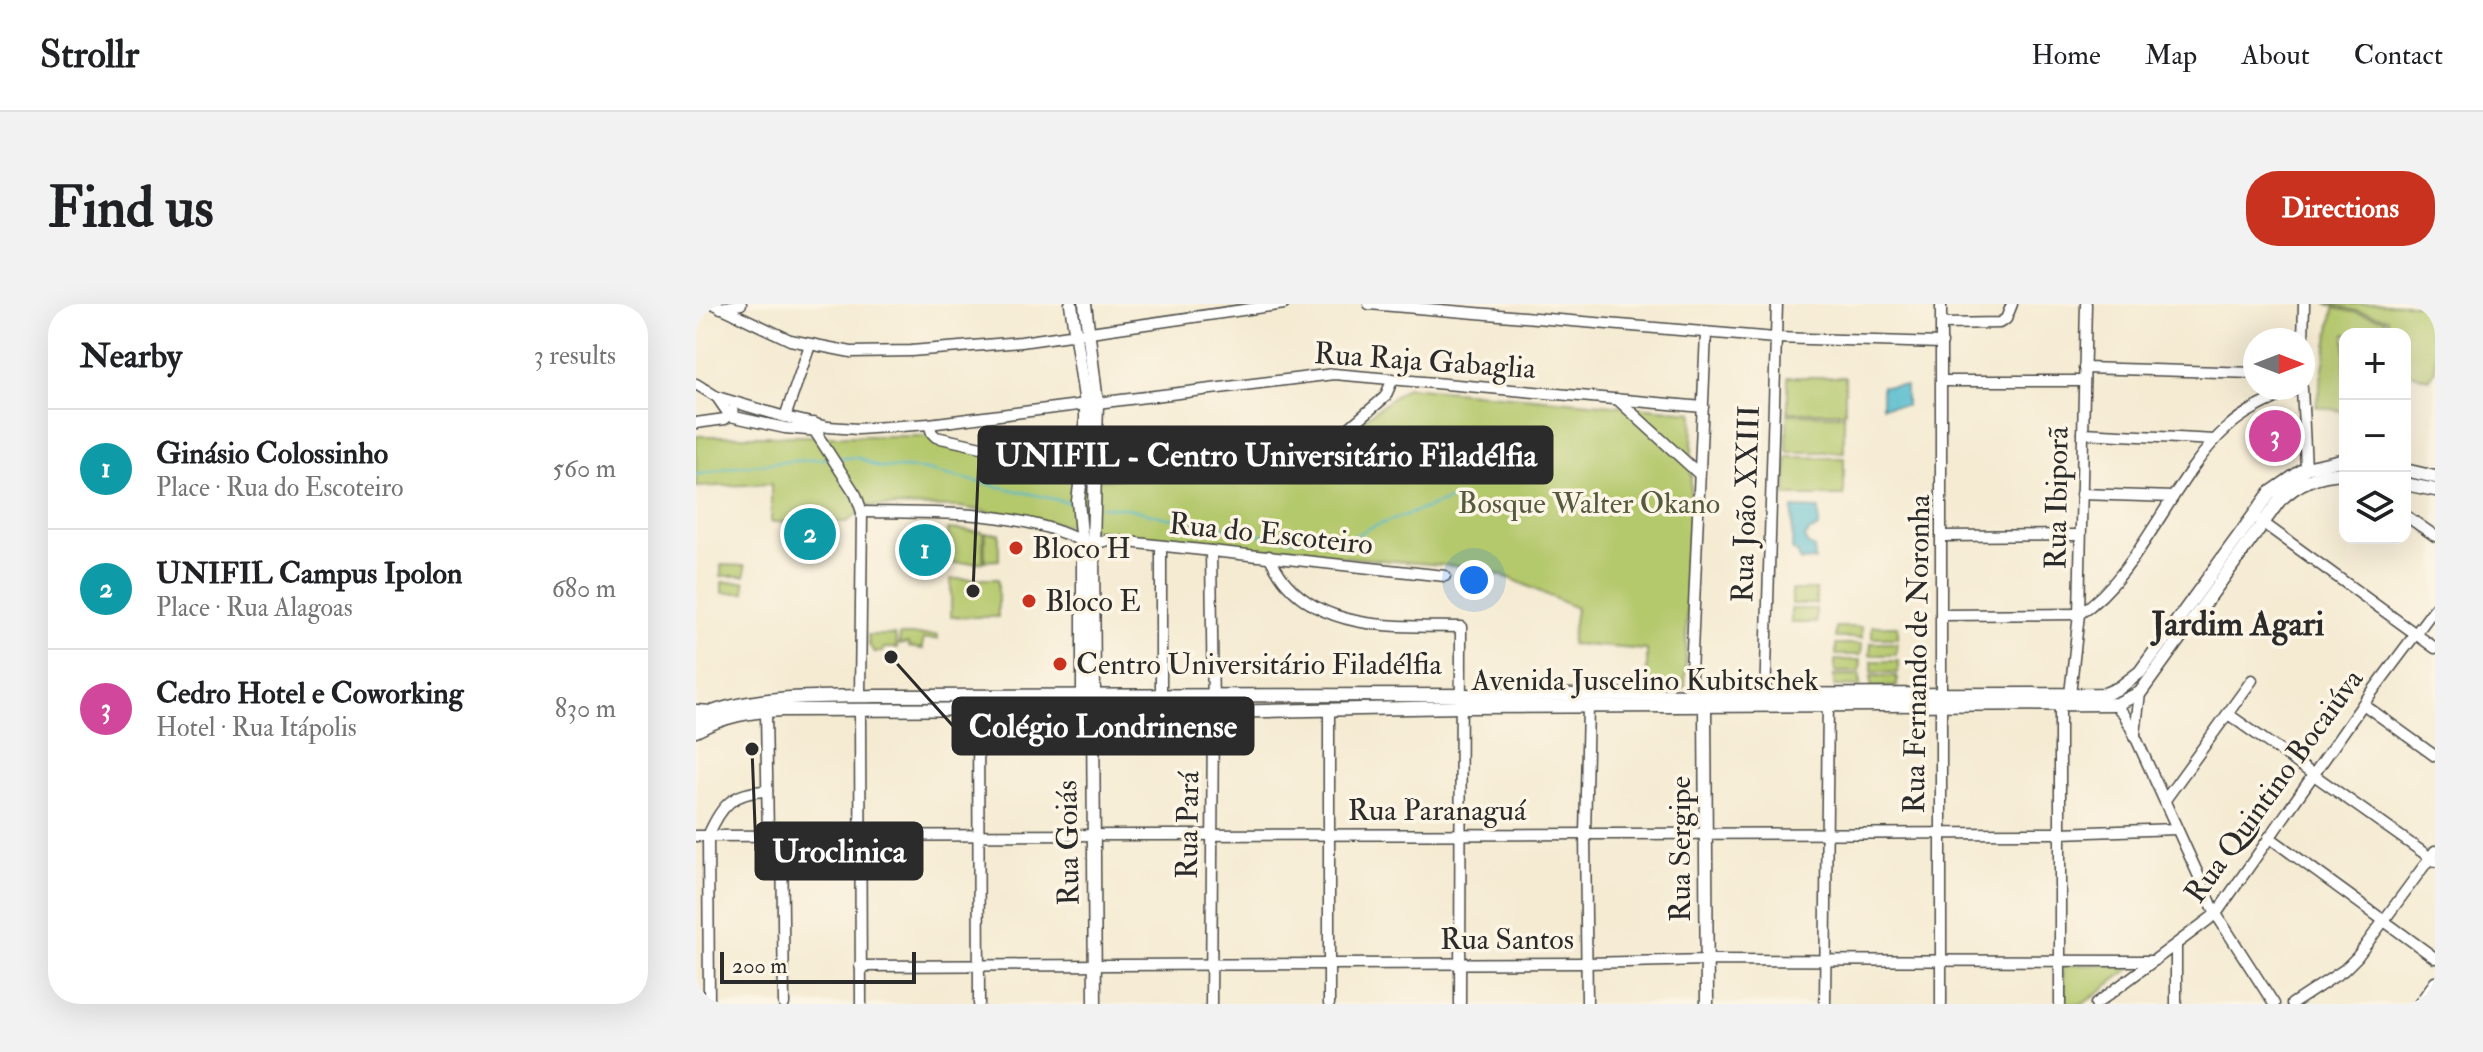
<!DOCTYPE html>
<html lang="en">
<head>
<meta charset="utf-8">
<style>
	:root { --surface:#fff; --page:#f2f2f2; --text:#202124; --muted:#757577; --line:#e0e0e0; --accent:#c8321e }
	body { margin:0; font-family:"IM FELL Double Pica",serif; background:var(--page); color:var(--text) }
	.controls { position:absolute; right:24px; top:24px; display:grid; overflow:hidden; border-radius:16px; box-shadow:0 8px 32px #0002 }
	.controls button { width:72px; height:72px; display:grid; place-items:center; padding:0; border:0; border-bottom:2px solid var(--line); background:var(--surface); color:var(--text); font:40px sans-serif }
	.compass { position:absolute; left:1547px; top:24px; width:72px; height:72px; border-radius:50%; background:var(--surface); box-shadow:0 8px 32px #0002; rotate:90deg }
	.scale { position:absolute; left:24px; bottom:20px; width:196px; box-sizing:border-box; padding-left:8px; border:4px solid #2b2b2b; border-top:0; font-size:22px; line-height:28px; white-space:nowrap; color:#2b2b2b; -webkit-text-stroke:6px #fcf5e5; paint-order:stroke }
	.you { position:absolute; left:778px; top:276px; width:28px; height:28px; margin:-20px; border:6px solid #fff; border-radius:50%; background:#1a73e8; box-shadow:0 0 0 12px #1a73e833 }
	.badge { display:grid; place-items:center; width:52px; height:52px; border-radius:50%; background:var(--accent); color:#fff; font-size:26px; font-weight:700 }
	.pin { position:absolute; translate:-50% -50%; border:4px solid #fff; box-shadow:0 2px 8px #0006 }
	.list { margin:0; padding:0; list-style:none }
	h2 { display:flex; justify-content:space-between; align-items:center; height:104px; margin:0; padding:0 32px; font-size:34px }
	h2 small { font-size:26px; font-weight:400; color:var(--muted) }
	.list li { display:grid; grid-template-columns:52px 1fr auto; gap:24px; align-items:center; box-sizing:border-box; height:120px; padding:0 32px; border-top:2px solid var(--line) }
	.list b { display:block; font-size:30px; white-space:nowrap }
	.list p { margin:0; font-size:26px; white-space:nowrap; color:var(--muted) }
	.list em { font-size:26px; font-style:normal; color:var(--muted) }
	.icon { flex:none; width:44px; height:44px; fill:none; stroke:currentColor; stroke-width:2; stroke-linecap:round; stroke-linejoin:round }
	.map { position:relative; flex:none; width:1739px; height:700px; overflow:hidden; border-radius:32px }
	header { display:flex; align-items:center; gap:48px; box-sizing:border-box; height:112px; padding:0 40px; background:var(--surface); border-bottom:2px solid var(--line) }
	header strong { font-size:38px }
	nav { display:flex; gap:44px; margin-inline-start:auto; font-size:28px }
	.intro { display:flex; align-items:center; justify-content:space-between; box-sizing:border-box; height:192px; padding:0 48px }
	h1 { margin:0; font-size:56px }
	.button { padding:20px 36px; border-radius:32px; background:var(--accent); color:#fff; font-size:28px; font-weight:700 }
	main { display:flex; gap:48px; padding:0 48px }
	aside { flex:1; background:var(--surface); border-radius:32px; box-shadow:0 8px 32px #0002 }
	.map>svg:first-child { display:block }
	.green { fill:#b4c86c; stroke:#707a4c; stroke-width:2 }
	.water { fill:#51bace; stroke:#3e727c; stroke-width:2 }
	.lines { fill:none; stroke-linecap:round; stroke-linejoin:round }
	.stream { stroke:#51bace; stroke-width:2 }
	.minor-casing { stroke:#494844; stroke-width:13 }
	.major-casing { stroke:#494844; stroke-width:15 }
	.minor { stroke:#fff; stroke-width:10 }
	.major { stroke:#fff; stroke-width:12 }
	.poi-dot { fill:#c8321e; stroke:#fcf5e5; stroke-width:3 }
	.labels { text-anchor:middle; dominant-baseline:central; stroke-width:7; stroke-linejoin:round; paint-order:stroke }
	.street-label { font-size:30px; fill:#2b2b2b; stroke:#fcf5e5 }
	.park-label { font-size:30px; fill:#545a3e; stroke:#fcf5e5 }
	.poi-label { font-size:30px; fill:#2b2b2b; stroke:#fcf5e5; text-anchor:start }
	.quarter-label { font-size:34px; font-weight:bold; fill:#2b2b2b; stroke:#fcf5e5 }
	.leader { fill:none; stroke:#2b2b2b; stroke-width:3 }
	.callout-dot { fill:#2b2b2b; stroke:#fcf5e5; stroke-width:3 }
	.callout { fill:#2b2b2b; stroke:#2b2b2b; stroke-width:3 }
	.callout-label { font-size:32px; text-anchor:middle; font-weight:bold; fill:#fff }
</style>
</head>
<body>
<header>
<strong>Strollr</strong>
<nav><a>Home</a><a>Map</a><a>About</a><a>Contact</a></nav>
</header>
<div class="intro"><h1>Find us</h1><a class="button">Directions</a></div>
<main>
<aside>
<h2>Nearby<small>3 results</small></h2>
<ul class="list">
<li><span class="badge" style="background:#0f9aa8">1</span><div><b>Ginásio Colossinho</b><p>Place · Rua do Escoteiro</p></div><em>560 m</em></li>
<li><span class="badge" style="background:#0f9aa8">2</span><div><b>UNIFIL Campus Ipolon</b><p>Place · Rua Alagoas</p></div><em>680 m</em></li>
<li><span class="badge" style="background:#d1479c">3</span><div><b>Cedro Hotel e Coworking</b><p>Hotel · Rua Itápolis</p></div><em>830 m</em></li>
</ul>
</aside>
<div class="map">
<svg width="1739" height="700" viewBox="0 0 1739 700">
	<rect width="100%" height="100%" fill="#fcf5e5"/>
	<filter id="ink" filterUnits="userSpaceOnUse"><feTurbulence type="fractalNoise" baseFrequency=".0125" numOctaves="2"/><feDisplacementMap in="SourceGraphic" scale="16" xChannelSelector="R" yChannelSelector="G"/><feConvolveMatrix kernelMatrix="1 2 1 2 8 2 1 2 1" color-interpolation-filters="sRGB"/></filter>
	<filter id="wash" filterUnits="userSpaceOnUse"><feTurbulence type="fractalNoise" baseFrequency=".006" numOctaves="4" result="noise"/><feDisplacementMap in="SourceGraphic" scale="32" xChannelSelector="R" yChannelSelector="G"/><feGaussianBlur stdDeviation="1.8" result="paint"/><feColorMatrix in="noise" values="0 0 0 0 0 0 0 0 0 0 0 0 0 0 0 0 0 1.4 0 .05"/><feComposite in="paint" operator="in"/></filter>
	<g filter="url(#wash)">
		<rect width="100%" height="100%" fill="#f5ebd3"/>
		<g class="green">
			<path d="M 1630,0 L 1739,0 L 1739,66 L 1732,75 L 1709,67 L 1709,30 L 1690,30 L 1692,14 Z"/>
			<path d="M 1638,4 L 1689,15 L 1686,30 L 1649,30 L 1649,108 L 1620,102 Z"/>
			<rect x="1092" y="73" width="57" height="35"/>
			<path d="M 711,83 L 997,108 L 989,383 L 951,384 L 951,346 L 875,340 L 880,304 L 816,275 L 782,264 L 517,242 L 416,229 L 264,203 L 171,202 L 151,218 L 75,218 L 75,180 L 0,183 L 0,132 L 231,132 L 392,175 L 417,175 L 618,152 Z"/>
			<path d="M 1091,110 L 1148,111 L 1148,148 L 1091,148 Z"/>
			<path d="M 1091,153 L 1148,154 L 1148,192 L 1090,192 Z"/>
			<path d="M 252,225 L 287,228 L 287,258 L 253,260 Z"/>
			<path d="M 289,229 L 303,229 L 303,256 L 289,257 Z"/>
			<path d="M 25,261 L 49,262 L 49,272 L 25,272 Z"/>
			<rect x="255" y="275" width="47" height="38"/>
			<rect x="26" y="278" width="23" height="11"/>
			<rect x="1096" y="286" width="24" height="14"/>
			<rect x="1095" y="305" width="25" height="14"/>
			<rect x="1176" y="322" width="26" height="12"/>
			<rect x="1140" y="323" width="26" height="11"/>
			<path d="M 172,331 L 199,331 L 201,344 L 188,344 L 187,348 L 178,348 L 173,341 Z"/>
			<path d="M 204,331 L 242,331 L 242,335 L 227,335 L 227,345 L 212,343 L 212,339 L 203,341 Z"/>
			<path d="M 1175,339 L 1201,339 L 1200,351 L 1174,351 Z"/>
			<path d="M 1140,340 L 1166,340 L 1165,351 L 1140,351 Z"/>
			<path d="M 1139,356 L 1165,356 L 1164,368 L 1139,368 Z"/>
			<path d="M 1176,357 L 1202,357 L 1202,369 L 1176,368 Z"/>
			<path d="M 1138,371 L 1164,371 L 1164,383 L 1138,382 Z"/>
			<rect x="1175" y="372" width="26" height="11"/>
			<path d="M 1367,661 L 1439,661 L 1387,700 L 1369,700 Z"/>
		</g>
		<g class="water">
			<rect x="1186" y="82" width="24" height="20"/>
			<path d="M 1097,204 L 1123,205 L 1123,224 L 1114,227 L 1109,233 L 1110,239 L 1118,244 L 1119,256 L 1104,257 L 1102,250 L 1096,245 Z"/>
		</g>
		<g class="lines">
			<g class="stream">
				<path d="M 143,154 L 163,154 L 182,163 L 225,165 L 375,199"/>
				<path d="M 0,171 L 41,162 L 133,154"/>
				<path d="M 405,203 L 431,204 L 471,214 L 514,218 L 533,225 L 594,235 L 635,235 L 655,234 L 673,224 L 753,196"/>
			</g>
		</g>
	</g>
	<g filter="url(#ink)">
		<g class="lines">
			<g class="minor-casing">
				<g id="minor">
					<path d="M 18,0 L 94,36 L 155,48 L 215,47 L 325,38 L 588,0"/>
					<path d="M 673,0 L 1079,34 L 1246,39"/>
					<path d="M 25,4 L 45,0"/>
					<path d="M 1246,20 L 1303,19 L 1310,15 L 1316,0"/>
					<path d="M 1607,38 L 1608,0"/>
					<path d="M 1388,64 L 1559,69"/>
					<path d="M 1247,77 L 1388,77"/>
					<path d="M 0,80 L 21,93 L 89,113 L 132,123 L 162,125 L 233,120 L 390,100"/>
					<path d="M 1606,84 L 1610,164"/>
					<path d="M 21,93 L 34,112 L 89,124 L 123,127"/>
					<path d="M 921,95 L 1003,170"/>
					<path d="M 401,99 L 638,70 L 1007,103"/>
					<path d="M 89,113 L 114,41"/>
					<path d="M 0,119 L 29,115 L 37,106"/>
					<path d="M 118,119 L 120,129 L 160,191 L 166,208 L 164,392"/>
					<path d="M 233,120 L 236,129 L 240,133 L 385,165"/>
					<path d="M 1387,129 L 1519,136"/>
					<path d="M 398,166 L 614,145 L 647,129 L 689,93 L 697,75"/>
					<path d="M 1385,190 L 1477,193"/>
					<path d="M 166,208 C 235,209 322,205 385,237"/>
					<path d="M 1709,211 L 1739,232"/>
					<path d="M 1563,216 L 1739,344"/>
					<path d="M 1247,232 L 1383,231"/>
					<path d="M 397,240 L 413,236 L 749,272"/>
					<path d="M 465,243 L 465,392"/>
					<path d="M 573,252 C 578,261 583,271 590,279 C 632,328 706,322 765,323 L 764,700"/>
					<path d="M 1383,310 C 1445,270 1476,173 1532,123 C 1551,105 1578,95 1602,84"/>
					<path d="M 1247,311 L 1383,310"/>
					<path d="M 994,392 L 1010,29"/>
					<path d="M 1069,398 L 1081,0"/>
					<path d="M 1418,400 L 1428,410 L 1439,432 L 1520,610 L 1578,700"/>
					<path d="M 1667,400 L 1739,452"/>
					<path d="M 282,405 L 283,700"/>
					<path d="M 633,405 L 633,700"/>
					<path d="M 0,406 L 16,407"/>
					<path d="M 70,406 L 72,532"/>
					<path d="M 164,406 L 165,700"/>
					<path d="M 1532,410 L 1739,557"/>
					<path d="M 1439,430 L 1444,389"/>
					<path d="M 1469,496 L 1556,376"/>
					<path d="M 0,532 L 1364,529 L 1481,525"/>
					<path d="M 86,532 L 88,700"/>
					<path d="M 1573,533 L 1739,654"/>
					<path d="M 164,662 L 891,659 L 1011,656 L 1458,657"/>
					<path d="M 13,700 L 12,532 C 25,502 36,488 71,487"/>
					<path d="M 515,700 L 517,408 L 515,247"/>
					<path d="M 891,700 L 889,530 L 892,403"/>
					<path d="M 1129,700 L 1132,394"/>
					<path d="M 1245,700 L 1245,0"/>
					<path d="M 1364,700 L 1364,400 L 1374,390 L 1383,310 L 1390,0"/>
					<path d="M 1400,700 L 1520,610 L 1667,400 L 1739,304"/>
					<path d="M 1480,700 L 1480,642"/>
					<path d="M 1596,700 L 1648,666 L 1661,653 L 1739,547"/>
					<path d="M 1723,700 L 1739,678"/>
				</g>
			</g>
			<g class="major-casing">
				<g id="major">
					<path d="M 375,0 L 390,100 L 390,135 L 382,197 L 387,252 L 387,393 L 397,405 L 399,700"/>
					<path d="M 389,0 L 401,99 L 397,240 L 398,393"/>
					<path d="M 1709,166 L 1739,173"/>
					<path d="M 1709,180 L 1739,186"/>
					<path d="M 1009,403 L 1011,700"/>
					<path d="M 0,415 C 49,390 124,393 179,392 L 1409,390 L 1423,384 L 1444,368 L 1574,189 L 1610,164 L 1649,155"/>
					<path d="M 0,427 C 28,412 55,407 87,406 L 397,405 L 517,408 L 765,403 L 1421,400 L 1444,389 L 1583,197 C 1602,178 1622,170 1649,169"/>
				</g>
			</g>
			<use href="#minor" class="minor"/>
			<use href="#major" class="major"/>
		</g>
	</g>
	<g class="poi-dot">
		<circle cx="320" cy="244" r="8"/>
		<circle cx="333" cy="297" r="8"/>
		<circle cx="364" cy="360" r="8"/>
	</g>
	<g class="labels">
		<g class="street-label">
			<text transform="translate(729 57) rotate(4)">Rua Raja Gabaglia</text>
			<text transform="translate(1361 194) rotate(-89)">Rua Ibiporã</text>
			<text transform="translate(1050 200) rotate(-88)">Rua João XXIII</text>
			<text transform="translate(575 230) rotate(6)">Rua do Escoteiro</text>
			<text transform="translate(1221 350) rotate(-89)">Rua Fernando de Noronha</text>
			<text x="949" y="376">Avenida Juscelino Kubitschek</text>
			<text transform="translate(1578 482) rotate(-54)">Rua Quintino Bocaiúva</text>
			<text x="741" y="506">Rua Paranaguá</text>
			<text transform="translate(492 521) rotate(-89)">Rua Pará</text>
			<text transform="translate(372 539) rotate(-91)">Rua Goiás</text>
			<text transform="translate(984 545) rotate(-90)">Rua Sergipe</text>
			<text x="811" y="635">Rua Santos</text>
		</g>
		<g class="park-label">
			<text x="893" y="199">Bosque Walter Okano</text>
		</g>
		<g class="poi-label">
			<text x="336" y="244">Bloco H</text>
			<text x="349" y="297">Bloco E</text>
			<text x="380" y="360">Centro Universitário Filadélfia</text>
		</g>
		<g class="quarter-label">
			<text x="1542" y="320">Jardim Agari</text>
		</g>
	</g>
	<path class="leader" d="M277 287L283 151M195 353L257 422M56 445L60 547"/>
	<g class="callout-dot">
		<circle cx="277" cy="287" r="8"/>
		<circle cx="195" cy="353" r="8"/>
		<circle cx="56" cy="445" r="8"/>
	</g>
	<g class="callout">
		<rect x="283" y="123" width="573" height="56" rx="8"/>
		<rect x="257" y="394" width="300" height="56" rx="8"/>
		<rect x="60" y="519" width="166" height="56" rx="8"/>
	</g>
	<g class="callout-label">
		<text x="570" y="162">UNIFIL - Centro Universitário Filadélfia</text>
		<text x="407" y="433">Colégio Londrinense</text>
		<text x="143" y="558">Uroclinica</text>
	</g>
</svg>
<div class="controls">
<button>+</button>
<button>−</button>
<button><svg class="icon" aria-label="layers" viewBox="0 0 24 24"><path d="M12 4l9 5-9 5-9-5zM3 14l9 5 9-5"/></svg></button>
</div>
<svg class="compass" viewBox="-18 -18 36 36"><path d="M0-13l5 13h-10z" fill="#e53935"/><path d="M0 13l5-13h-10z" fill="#757577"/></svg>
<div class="scale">200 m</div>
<div class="you"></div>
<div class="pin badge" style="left:229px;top:246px;background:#0f9aa8">1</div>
<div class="pin badge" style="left:114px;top:230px;background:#0f9aa8">2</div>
<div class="pin badge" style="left:1579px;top:132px;background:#d1479c">3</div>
</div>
</main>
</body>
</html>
